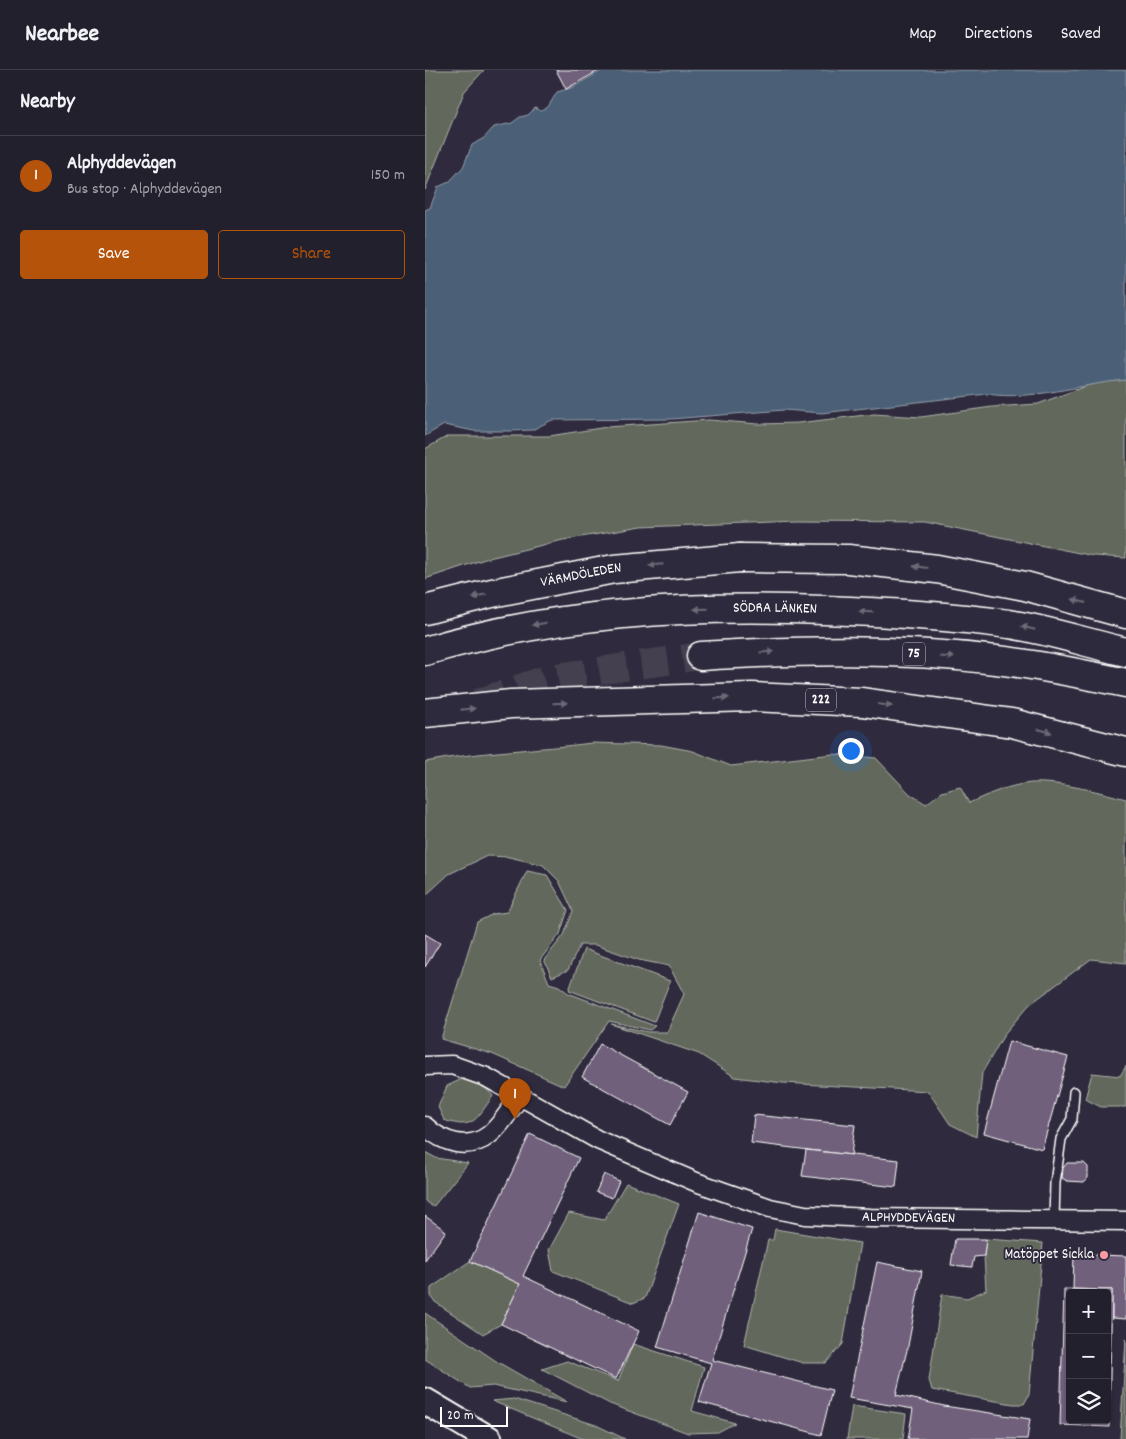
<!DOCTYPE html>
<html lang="en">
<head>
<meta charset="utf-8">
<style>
	:root { --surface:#23202e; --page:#2b2836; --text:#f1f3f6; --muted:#a3a3aa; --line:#403e4a; --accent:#b45309 }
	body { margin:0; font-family:Dekko,sans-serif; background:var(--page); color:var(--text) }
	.controls { position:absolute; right:15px; bottom:15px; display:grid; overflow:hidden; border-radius:5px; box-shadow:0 1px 4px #0004 }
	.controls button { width:45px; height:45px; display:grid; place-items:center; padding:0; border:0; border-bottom:1px solid var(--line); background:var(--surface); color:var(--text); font:25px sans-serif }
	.scale { position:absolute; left:15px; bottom:12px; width:68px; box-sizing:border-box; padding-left:5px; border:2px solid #fff; border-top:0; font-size:14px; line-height:18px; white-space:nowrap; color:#fff; -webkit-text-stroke:4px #2f2a3d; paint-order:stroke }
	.you { position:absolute; left:425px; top:680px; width:18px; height:18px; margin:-12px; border:4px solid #fff; border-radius:50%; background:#1a73e8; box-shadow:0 0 0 8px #1a73e833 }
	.badge { display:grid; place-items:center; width:32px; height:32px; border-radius:50%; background:var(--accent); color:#fff; font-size:16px; font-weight:700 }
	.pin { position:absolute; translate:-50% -41px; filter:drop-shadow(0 1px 2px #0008) }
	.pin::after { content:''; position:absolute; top:26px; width:18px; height:15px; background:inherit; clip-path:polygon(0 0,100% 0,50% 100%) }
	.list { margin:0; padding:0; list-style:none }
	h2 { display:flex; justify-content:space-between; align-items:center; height:65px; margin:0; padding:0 20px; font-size:21px }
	h2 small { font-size:16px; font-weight:400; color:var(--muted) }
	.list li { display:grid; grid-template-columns:32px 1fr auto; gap:15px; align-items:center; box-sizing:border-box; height:80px; padding:0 20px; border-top:1px solid var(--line) }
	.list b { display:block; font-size:19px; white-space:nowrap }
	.list p { margin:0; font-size:16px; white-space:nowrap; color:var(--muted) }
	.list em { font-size:16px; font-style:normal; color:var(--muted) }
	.actions { display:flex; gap:10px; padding:15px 20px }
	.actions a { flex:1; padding:11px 0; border:1px solid var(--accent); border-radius:5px; text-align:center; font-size:18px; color:var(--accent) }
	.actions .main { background:var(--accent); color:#fff }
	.icon { flex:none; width:28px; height:28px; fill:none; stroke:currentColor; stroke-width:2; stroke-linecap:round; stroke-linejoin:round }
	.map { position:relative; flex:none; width:701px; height:1369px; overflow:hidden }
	header { display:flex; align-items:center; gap:30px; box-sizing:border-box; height:70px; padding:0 25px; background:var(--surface); border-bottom:1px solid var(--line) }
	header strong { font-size:24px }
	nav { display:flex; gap:28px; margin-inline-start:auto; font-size:18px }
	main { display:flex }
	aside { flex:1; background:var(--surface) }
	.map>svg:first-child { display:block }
	.green { fill:#62695b; stroke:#b0b4ad }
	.water { fill:#4c6077; stroke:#94a0ad }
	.building { fill:#70607b; stroke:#fff; fill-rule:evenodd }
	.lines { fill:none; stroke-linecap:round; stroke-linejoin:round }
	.highway-tunnel { stroke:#443f50; stroke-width:28; stroke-dasharray:28 14; stroke-linecap:butt }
	.lane-casing { stroke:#fff; stroke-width:12 }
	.street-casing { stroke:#fff; stroke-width:21 }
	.secondary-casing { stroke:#fff; stroke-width:29 }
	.primary-casing { stroke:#fff; stroke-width:31 }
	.highway-casing { stroke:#fff; stroke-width:31 }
	.lane { stroke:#2f2a3d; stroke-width:9 }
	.street { stroke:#2f2a3d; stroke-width:18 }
	.secondary { stroke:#2f2a3d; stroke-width:25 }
	.primary { stroke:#2f2a3d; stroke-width:28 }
	.highway { stroke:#2f2a3d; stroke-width:28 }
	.oneway { fill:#6d6a77 }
	.poi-dot { fill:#ff9aa2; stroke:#2f2a3d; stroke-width:2 }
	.labels { text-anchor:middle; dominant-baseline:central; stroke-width:4; stroke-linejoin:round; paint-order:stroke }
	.shield { fill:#2f2a3d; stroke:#c1bfc5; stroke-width:1 }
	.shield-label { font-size:14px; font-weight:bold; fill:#fff }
	.street-label { font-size:15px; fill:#fff; stroke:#2f2a3d }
	.poi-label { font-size:15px; fill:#fff; stroke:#2f2a3d; text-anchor:end }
</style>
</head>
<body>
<header>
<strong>Nearbee</strong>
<nav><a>Map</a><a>Directions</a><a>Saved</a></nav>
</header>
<main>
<aside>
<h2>Nearby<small></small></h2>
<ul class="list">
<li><span class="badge">1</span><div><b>Alphyddevägen</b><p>Bus stop · Alphyddevägen</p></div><em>150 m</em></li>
</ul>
<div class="actions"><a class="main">Save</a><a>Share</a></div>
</aside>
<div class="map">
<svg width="701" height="1369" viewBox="0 0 701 1369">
	<rect width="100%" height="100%" fill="#2f2a3d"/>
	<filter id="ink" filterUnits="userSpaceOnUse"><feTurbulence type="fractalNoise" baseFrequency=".02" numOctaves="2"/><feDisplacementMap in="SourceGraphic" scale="10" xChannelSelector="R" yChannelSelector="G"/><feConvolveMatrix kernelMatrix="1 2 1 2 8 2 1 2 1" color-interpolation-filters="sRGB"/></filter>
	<g filter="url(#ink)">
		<g class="green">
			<path d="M 0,0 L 59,0 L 39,22 L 0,120 Z"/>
			<path d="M 701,310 L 701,488 L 669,486 L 500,452 L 373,451 L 216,457 L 138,470 L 60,489 L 0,509 L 0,379 L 23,366 L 124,366 L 182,357 L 284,350 L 333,354 L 373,353 L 449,344 L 496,347 L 567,337 L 613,334 L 669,313 Z"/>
			<path d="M 167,673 L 236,675 L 268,681 L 306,696 L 408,684 L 451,688 L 485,724 L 501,734 L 517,722 L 535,717 L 544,733 C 564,724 584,715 606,713 C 632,711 676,722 701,729 L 701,893 L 666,889 L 604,935 L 580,963 L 557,1003 L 551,1067 L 525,1054 L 503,1021 L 358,1013 L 310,1007 L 274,984 L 186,954 L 223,962 L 242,962 L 259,924 L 244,896 L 214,890 L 170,875 L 155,875 L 143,900 L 127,907 L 119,890 L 139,865 L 148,841 L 134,811 L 118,795 L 84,787 L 62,786 L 24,804 L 0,826 L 0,692 C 55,681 112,680 167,673 Z"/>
			<path d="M 102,801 L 122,805 L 143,840 L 135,864 L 115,890 L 124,913 L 134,916 L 143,923 L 230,956 L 225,960 L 184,951 L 139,1016 L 67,984 L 16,969 L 52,852 L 68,844 L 82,842 Z"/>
			<path d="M 159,879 L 245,911 L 229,952 L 144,920 Z"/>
			<path d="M 701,996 L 701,1037 L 676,1037 L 660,1029 L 667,1003 L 695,1006 Z"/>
			<path d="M 37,1009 L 57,1014 L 68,1026 C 52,1048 49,1061 19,1050 L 13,1037 L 22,1016 Z"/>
			<path d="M 0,1082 L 11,1088 L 43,1093 L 8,1137 L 0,1131 Z"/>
			<path d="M 201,1113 L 254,1134 L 220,1228 L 208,1233 L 128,1201 L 124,1180 L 144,1143 L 179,1150 Z"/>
			<path d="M 350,1159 L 435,1173 L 418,1274 L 401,1293 L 378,1293 L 319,1275 L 343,1170 L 348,1170 Z"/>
			<path d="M 561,1169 L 618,1173 L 604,1325 L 599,1334 L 588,1334 L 507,1320 L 504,1310 L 517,1224 L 542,1228 L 561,1220 L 559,1186 Z"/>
			<path d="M 45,1191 L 95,1214 L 76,1254 L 58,1264 L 10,1232 L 6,1226 L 6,1218 Z"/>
			<path d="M 0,1243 L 71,1291 L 142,1332 L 68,1316 L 45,1318 L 0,1289 Z"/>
			<path d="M 701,1269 L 701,1369 L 695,1369 Z"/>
			<path d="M 208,1274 L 279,1297 L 267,1341 L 310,1353 L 293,1362 L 263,1363 L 185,1334 L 117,1299 L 142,1291 L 193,1311 Z"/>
			<path d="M 89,1329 L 171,1355 L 200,1369 L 158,1369 L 67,1331 Z"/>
			<path d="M 427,1336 L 481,1344 L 478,1369 L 422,1369 Z"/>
		</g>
		<path class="water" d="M 178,0 L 701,0 L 701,310 C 655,314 608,331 562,324 L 397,343 L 359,340 L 246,349 L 127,350 L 107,360 L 85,361 L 49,361 L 19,355 L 0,366 L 0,140 L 5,138 L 13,117 L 24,112 L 38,97 L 47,75 L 59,68 L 69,57 L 87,53 L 95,47 L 103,45 L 110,38 L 116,41 L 123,37 L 132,22 L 146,18 Z"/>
		<g class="building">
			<path d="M 131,0 L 175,0 L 141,19 Z"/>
			<path d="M 0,864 L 15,873 L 0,897 Z"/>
			<path d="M 584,971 L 643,987 L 617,1079 L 559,1063 Z"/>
			<path d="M 175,974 L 263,1022 L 245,1055 L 157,1007 Z"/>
			<path d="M 329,1045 L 430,1055 L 426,1085 L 326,1073 Z"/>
			<path d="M 105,1064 L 154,1088 L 98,1206 L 214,1261 L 191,1309 L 76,1254 L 95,1214 L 45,1191 Z"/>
			<path d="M 381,1080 L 474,1090 L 471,1117 L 377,1106 Z"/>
			<path d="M 642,1093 L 659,1093 L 663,1097 L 663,1108 L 659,1112 L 642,1111 L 637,1108 L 638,1098 Z"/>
			<path d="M 179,1104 L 194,1111 L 187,1128 L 171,1122 Z"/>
			<path d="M 274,1142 L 327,1159 L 287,1290 L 407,1320 L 396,1365 L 274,1332 L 286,1293 L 232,1277 Z"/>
			<path d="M 0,1146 L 21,1161 L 0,1190 Z"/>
			<path d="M 530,1169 L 561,1169 L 559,1186 L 549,1187 L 547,1197 L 526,1195 Z"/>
			<path d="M 649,1184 L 701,1186 L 701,1249 L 687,1248 L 687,1220 L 648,1219 Z"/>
			<path d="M 452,1192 L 497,1201 L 483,1276 L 471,1325 L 519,1336 L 605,1349 L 602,1369 L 483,1369 L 488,1339 L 424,1328 Z"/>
			<path d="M 639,1219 L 687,1220 L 684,1357 L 635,1355 ZM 645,1223 L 682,1223 L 682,1350 L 645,1350 Z"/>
		</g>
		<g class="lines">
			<path class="highway-tunnel" d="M 53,633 L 124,608 L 276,586"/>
			<g class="lane-casing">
				<path id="lane" d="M 629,1150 L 630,1113 L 636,1069 L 647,1049 L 649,1022"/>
			</g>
			<g class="street-casing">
				<g id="street">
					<path id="s1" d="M 0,996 L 27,995 L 61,1007 L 173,1070 L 271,1112 L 345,1138 L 380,1145 L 445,1148 L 701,1151"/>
					<path d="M 0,1056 C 18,1073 43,1081 64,1065 C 76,1056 85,1039 94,1028"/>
				</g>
			</g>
			<g class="secondary-casing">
				<path id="secondary" d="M 0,1331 L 64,1369"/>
			</g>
			<g class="primary-casing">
				<g id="primary">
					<path id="s2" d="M 0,540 L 67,523 L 189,499 L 315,488"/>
				</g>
			</g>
			<g class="highway-casing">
				<g id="highway">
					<path d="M 315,488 L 423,489 L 512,499 L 600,516 L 701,544"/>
					<path id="s3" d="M 0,581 C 131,542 264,535 399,540 C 461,542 523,546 584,554 C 623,560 662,573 701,582"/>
					<path d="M 276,586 C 374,580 473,578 571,590 C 615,595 658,604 701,613"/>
					<path d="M 0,643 L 86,634 L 327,627 L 437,632 L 587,653 L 701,682"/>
				</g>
			</g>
			<use href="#lane" class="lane"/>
			<use href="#street" class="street"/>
			<use href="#secondary" class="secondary"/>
			<use href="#primary" class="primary"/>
			<use href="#highway" class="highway"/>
		</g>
		<defs><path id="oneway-solid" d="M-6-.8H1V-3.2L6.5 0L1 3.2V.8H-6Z" transform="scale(1.25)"/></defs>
		<g class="oneway">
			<use href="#oneway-solid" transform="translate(231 495) rotate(175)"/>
			<use href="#oneway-solid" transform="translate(495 497) rotate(-173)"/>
			<use href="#oneway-solid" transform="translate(54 526) rotate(165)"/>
			<use href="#oneway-solid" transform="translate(654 531) rotate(-164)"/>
			<use href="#oneway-solid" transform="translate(276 539) rotate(179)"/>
			<use href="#oneway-solid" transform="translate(441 542) rotate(-178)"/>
			<use href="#oneway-solid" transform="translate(114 554) rotate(171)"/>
			<use href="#oneway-solid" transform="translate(603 558) rotate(-166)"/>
			<use href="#oneway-solid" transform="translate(342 582) rotate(-3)"/>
			<use href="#oneway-solid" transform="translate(522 587) rotate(4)"/>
			<use href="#oneway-solid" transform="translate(297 628) rotate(-2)"/>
			<use href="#oneway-solid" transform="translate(135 633) rotate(-2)"/>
			<use href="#oneway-solid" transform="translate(460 635) rotate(8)"/>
			<use href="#oneway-solid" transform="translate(43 639) rotate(-6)"/>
			<use href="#oneway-solid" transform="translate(620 661) rotate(15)"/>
		</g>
	</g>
	<circle class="poi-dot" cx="679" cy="1185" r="5"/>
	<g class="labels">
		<g class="shield">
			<rect x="478" y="572.5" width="22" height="23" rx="4"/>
			<rect x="381" y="618.5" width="30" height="23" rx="4"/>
		</g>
		<g class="shield-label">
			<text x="489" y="584">75</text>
			<text x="396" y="630">222</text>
		</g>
		<g class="street-label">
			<text stroke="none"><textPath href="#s2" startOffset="160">VÄRMDÖLEDEN</textPath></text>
			<text stroke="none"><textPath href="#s3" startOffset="354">SÖDRA LÄNKEN</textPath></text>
			<text stroke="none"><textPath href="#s1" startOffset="516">ALPHYDDEVÄGEN</textPath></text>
		</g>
		<g class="poi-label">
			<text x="669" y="1185">Matöppet Sickla</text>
		</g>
	</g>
</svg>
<div class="controls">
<button>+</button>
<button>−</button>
<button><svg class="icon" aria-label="layers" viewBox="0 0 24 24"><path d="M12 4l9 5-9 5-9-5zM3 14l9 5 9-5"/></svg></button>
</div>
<div class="scale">20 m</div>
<div class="you"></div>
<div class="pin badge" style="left:90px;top:1049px">1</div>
</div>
</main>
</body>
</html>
